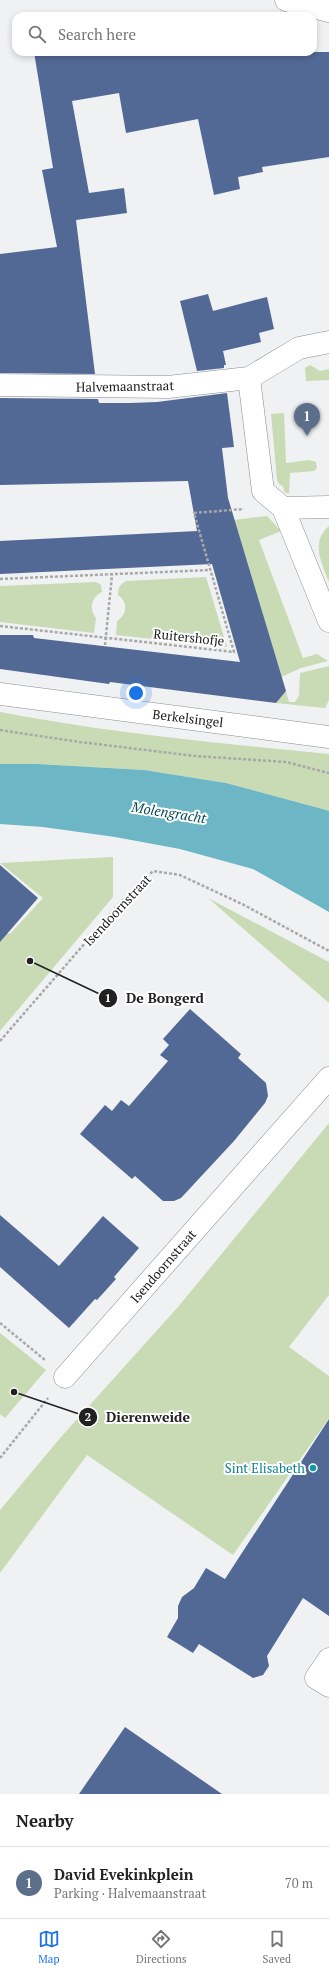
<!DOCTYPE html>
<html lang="en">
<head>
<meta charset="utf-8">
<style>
	:root { --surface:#fff; --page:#f6f6f6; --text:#222; --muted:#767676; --line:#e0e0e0; --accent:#1a73e8 }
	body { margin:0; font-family:"PT Serif",serif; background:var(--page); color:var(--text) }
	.you { position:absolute; left:136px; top:693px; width:14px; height:14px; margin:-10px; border:3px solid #fff; border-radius:50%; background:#1a73e8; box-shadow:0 0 0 6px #1a73e833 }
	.badge { display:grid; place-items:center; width:26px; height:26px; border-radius:50%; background:var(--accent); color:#fff; font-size:13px; font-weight:700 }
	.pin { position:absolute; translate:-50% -33px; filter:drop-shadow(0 1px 2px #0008) }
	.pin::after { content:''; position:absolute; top:21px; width:14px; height:12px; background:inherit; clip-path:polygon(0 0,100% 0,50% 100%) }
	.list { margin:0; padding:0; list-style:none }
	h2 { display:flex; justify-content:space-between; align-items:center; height:52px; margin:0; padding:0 16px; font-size:17px }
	h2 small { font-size:13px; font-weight:400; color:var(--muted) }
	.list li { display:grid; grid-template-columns:26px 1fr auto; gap:12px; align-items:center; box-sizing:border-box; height:72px; padding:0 16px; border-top:1px solid var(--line) }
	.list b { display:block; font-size:15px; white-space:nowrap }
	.list p { margin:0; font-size:13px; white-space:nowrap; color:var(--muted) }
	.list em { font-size:13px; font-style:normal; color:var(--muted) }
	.icon { flex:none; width:22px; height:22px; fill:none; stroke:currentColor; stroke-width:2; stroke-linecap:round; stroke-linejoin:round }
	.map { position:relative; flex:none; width:329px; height:1794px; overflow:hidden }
	.search { position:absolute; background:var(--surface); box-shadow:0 2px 6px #0003; left:12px; right:12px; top:12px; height:44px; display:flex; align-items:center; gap:10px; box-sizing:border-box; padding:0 14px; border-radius:12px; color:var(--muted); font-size:15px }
	.sheet { height:124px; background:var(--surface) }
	nav { display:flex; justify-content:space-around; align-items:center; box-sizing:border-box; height:56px; border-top:1px solid var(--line); background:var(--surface); font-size:11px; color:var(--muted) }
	nav a { display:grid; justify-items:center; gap:2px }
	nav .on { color:var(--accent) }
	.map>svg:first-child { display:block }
	.green { fill:#c9dbb4 }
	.water { fill:#6cb6c6 }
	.building { fill:#526996 }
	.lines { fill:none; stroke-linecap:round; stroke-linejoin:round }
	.street-casing { stroke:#8c8d8e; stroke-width:23 }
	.path { stroke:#a8a8a9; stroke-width:2.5; stroke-dasharray:3 2; stroke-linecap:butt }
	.street { stroke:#fff; stroke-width:22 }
	.culture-dot { fill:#0f9aa8; stroke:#fff; stroke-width:1.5 }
	.labels { text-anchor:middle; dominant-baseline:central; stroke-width:4; stroke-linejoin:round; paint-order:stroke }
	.street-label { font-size:13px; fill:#212122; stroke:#fff }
	.culture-label { font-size:13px; fill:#0d838f; stroke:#fff; text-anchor:end }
	.water-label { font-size:14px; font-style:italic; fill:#064b56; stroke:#fff }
	.leader { fill:none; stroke:#212122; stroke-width:1.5 }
	.callout-dot { fill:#212122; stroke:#fff; stroke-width:1.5 }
	.mark-label { font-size:12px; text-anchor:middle; font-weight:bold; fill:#fff }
	.callout-label { font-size:14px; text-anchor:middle; font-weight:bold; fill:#212122; stroke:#fff; stroke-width:4; stroke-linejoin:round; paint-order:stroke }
</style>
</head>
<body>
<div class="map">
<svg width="329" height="1794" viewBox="0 0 329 1794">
	<rect width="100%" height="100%" fill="#f0f1f2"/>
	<g class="green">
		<path d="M 310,365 L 320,371 L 329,369 L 329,380 L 306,381 L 305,368 Z"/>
		<path d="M 284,413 L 286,463 L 309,460 L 316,462 L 317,468 L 314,471 L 290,473 L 289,493 L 285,493 L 283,486 L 280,485 L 277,480 L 271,414 Z"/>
		<path d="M 267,516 L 281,531 L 259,540 L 303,658 L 317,654 L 328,661 L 301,668 L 281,677 L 234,520 Z"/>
		<path d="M 329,526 L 329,582 C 322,563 310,542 329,526 Z"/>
		<path d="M 206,577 L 227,647 L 116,635 L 117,621 C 128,614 128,602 118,595 C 118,587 120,585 126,581 Z"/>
		<path d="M 96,582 L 101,585 L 102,592 C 91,597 89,609 96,618 L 94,633 L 0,622 L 0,586 Z"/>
		<path d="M 329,666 L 329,700 L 325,708 L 276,703 L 286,691 L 289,702 L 295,702 L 299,696 L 300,673 Z"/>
		<path d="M 0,712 C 109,733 219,743 329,754 L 329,811 L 226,783 L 144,770 L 37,764 L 0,764 Z"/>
		<path d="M 113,857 L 113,897 L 0,1031 L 0,931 L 10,934 L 43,898 L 0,863 Z"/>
		<path d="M 208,898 L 329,962 L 329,1003 Z"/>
		<path d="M 329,1123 L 329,1295 L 289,1347 L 329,1376 L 329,1418 L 233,1555 L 87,1455 L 0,1573 L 0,1510 L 61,1437 L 178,1307 Z"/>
		<path d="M 0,1333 L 46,1370 L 5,1418 L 0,1414 Z"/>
	</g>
	<path class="water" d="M 0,764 L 37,764 L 144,770 L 226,783 L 326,810 L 329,811 L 329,912 L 253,869 L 180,849 L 115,837 L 43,827 L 0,824 Z"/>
	<g class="building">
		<path d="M 27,13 L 93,13 L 174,16 L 28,16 Z"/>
		<path d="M 34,52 L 329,52 L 329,157 L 262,167 L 263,172 L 238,177 L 240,189 L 214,195 L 198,119 L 126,133 L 119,93 L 72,101 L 89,193 L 124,188 L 127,213 L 76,220 L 95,374 L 0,373 L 0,254 L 57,247 L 42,170 L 53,168 Z"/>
		<path d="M 208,294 L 213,311 L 267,297 L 274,329 L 259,333 L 261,342 L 223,351 L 226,365 L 224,365 L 224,368 L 197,371 L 180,301 Z"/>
		<path d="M 227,393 L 234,447 L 222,448 L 228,498 L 286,691 L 276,703 L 110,682 L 109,684 L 0,669 L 0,635 L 33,635 L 34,638 L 240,662 L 212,564 L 0,574 L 0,541 L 197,531 L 188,481 L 0,485 L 0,398 L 98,399 L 99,403 L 130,403 L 157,402 Z"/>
		<path d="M 0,865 L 38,898 L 0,942 Z"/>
		<path d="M 190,1009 L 241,1054 L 238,1058 L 266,1083 L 268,1096 L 265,1103 L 234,1141 L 181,1198 L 174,1201 L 163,1201 L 135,1176 L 132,1179 L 80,1134 L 105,1105 L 112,1111 L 121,1100 L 129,1106 L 168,1061 L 160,1055 L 169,1045 L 163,1039 Z"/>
		<path d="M 0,1215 L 59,1266 L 103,1216 L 139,1248 L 114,1277 L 116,1279 L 97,1300 L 95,1299 L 69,1328 L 0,1267 Z"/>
		<path d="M 329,1419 L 329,1616 L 303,1598 L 267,1656 L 269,1666 L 263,1675 L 253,1678 L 199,1644 L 193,1653 L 167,1637 L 178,1618 L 178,1606 L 182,1597 L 194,1588 L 206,1568 L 225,1579 Z"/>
		<path d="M 125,1727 L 164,1754 L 222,1794 L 79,1794 Z"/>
	</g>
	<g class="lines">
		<g class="street-casing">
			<g id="street">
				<path d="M 286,0 L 329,11"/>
				<path d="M 249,378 L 263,491 L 283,508 L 329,621"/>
				<path d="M 0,385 L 168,387 L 249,378 L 299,348 L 329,342"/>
				<path d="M 283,508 L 329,507"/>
				<path d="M 0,694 L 329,737"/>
				<path d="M 65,1377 L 329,1078"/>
				<path d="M 329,1659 L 316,1678 L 329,1686"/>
			</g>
		</g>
		<g class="path">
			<path d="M 0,579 L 210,570"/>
			<path d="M 0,626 L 234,652 L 194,513 L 244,509"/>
			<path d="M 105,645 L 112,575"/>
			<path d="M 0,730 L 80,742 L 195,756 L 286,762 L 329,773"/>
			<path d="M 0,1041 L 119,904 L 153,871 L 180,875 L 244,905 L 329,951"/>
			<path d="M 0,1323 L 45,1360"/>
			<path d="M 0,1458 L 48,1398"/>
		</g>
		<use href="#street" class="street"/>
	</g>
	<circle class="culture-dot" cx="313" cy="1468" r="4"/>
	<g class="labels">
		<g class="street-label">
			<text transform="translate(125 386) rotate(-1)">Halvemaanstraat</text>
			<text transform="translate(189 637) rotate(6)">Ruitershofje</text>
			<text transform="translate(188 718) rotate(7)">Berkelsingel</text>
			<text transform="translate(117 910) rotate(-47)">Isendoornstraat</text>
			<text transform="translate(163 1266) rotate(-49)">Isendoornstraat</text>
		</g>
		<g class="culture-label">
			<text x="305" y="1468">Sint Elisabeth</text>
		</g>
		<g class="water-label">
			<text transform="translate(169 812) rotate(9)">Molengracht</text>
		</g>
	</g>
	<path class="leader" d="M30 961L108 998M14 1392L88 1417"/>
	<g class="callout-dot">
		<circle cx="30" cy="961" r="4"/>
		<circle cx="14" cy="1392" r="4"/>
		<circle cx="108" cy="998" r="10"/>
		<circle cx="88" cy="1417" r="10"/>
	</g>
	<g class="mark-label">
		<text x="108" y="1002">1</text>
		<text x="88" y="1421">2</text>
	</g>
	<g class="callout-label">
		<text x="165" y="1003">De Bongerd</text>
		<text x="148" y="1422">Dierenweide</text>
	</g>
</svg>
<div class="you"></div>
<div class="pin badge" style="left:307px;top:436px;background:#5c6f8a">1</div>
<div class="search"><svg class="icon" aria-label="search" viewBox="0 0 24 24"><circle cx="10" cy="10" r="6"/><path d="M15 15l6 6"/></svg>Search here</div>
</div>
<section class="sheet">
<h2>Nearby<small></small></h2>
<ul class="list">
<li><span class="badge" style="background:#5c6f8a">1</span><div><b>David Evekinkplein</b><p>Parking · Halvemaanstraat</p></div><em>70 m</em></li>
</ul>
</section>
<nav>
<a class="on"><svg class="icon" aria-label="map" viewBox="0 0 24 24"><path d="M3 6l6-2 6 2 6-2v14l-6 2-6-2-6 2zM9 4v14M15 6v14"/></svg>Map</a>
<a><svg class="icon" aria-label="directions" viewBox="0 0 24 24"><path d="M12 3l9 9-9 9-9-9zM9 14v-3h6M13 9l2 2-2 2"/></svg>Directions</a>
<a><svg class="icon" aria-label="saved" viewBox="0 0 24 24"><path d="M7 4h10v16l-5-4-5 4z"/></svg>Saved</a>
</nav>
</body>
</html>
